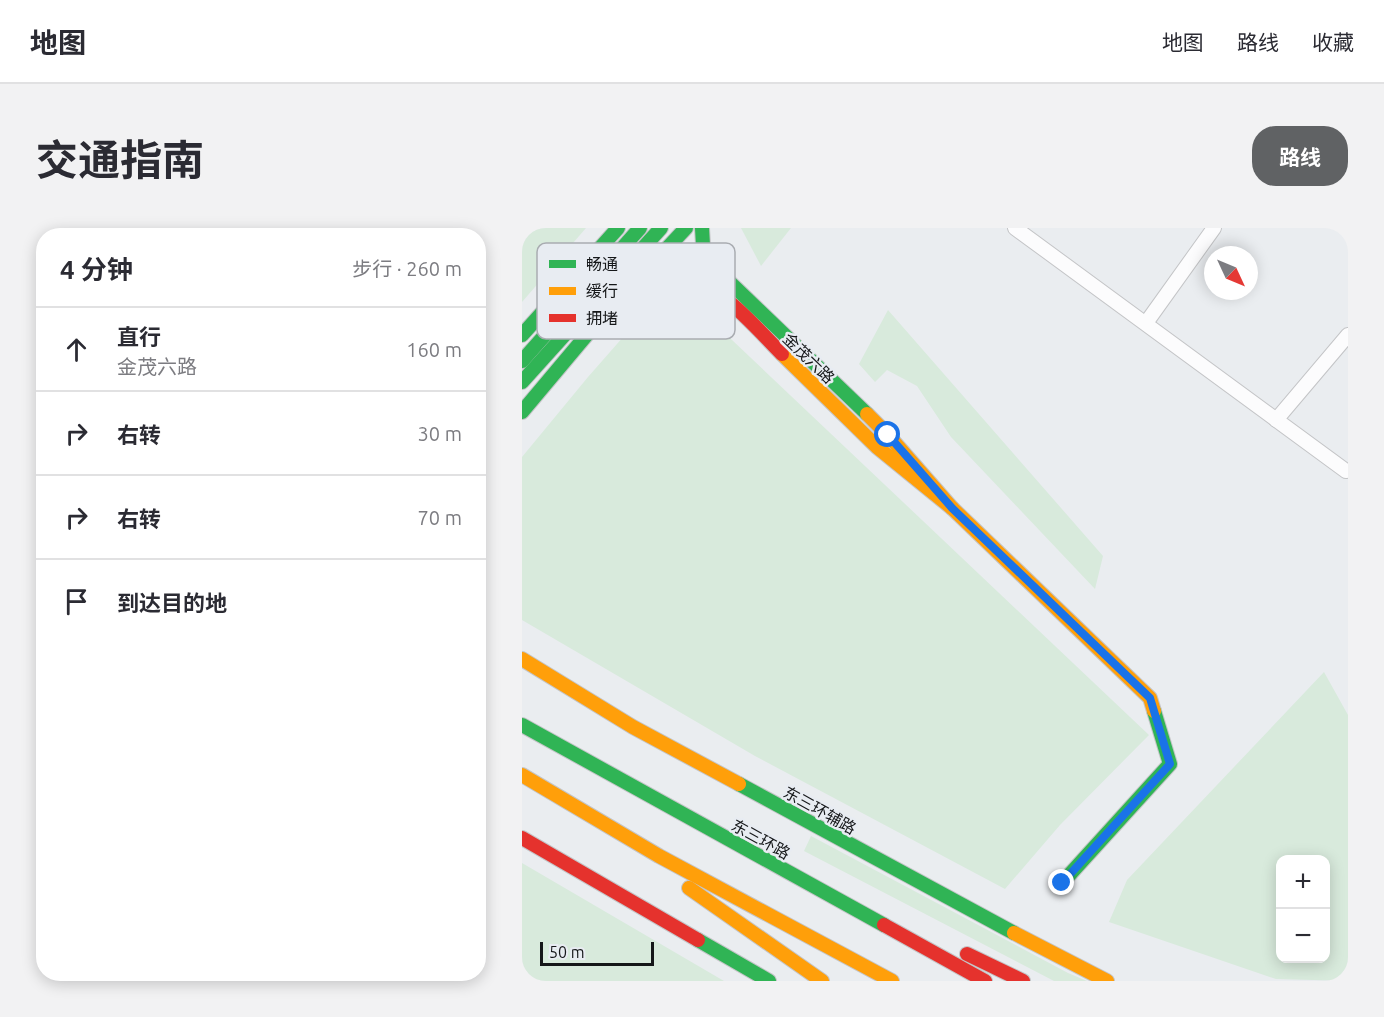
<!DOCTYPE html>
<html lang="zh">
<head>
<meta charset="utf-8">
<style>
	:root { --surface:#fff; --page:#f2f2f3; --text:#2b2b33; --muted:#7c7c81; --line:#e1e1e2; --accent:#606264 }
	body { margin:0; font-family:Ubuntu,"Noto Sans SC",sans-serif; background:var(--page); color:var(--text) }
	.controls { position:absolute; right:18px; bottom:18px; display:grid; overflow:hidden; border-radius:12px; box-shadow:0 3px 15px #0003 }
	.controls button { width:54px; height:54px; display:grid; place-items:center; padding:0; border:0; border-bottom:2px solid var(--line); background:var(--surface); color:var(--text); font:30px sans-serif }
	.compass { position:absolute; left:682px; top:18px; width:54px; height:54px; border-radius:50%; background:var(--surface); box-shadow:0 3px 15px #0003; rotate:134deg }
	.scale { position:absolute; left:18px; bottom:15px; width:114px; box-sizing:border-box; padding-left:6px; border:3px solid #151719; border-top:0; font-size:16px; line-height:21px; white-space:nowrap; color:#151719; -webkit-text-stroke:4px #e8ecf2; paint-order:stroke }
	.stop { position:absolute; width:18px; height:18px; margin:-14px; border:4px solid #1a73e8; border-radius:50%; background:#fff }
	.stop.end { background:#1a73e8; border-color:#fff; box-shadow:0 2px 6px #0008 }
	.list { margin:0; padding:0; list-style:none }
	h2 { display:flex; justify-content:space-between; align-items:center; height:78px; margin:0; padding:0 24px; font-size:26px }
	h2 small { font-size:20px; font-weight:400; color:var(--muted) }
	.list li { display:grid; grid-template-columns:39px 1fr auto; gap:18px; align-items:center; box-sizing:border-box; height:84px; padding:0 24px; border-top:2px solid var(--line) }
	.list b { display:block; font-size:22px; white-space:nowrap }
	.list p { margin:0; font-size:20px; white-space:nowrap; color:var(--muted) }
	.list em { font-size:20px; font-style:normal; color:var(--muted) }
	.icon { flex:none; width:33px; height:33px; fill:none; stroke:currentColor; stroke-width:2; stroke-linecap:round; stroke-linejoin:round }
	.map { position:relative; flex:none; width:826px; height:753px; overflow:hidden; border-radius:24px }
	header { display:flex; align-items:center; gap:36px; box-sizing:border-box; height:84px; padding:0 30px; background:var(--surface); border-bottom:2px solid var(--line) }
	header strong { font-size:28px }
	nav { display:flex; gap:33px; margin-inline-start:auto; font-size:21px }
	.intro { display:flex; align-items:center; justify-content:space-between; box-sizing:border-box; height:144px; padding:0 36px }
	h1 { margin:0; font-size:42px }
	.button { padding:15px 27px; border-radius:24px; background:var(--accent); color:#fff; font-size:21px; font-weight:700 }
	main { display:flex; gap:36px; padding:0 36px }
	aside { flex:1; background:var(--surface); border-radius:24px; box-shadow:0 3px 15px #0003 }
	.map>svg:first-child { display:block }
	.green { fill:#d8eadc; fill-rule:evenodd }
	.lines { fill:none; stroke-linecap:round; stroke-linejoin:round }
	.street-casing { stroke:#c4c5c7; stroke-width:16 }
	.fast-casing { stroke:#c4c5c7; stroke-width:16 }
	.slow-casing { stroke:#c4c5c7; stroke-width:16 }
	.jam-casing { stroke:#c4c5c7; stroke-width:16 }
	.street { stroke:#fcfcfd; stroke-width:14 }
	.fast { stroke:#30b455; stroke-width:14 }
	.slow { stroke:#ff9f0a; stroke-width:14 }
	.jam { stroke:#e5322d; stroke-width:14 }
	.route { stroke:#1a73e8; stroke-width:8 }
	.labels { text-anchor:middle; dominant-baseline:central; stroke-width:5; stroke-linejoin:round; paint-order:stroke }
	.street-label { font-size:16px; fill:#151719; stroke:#e8ecf2 }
	.key { fill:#e8ecf2; stroke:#a9acb1; stroke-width:1.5 }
	.key-label { font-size:16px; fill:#151719 }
</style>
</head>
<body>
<header>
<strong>地图</strong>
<nav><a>地图</a><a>路线</a><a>收藏</a></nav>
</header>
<div class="intro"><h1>交通指南</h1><a class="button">路线</a></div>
<main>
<aside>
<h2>4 分钟<small>步行 · 260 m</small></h2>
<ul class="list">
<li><svg class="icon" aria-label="ahead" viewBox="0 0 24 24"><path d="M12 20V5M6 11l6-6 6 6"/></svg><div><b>直行</b><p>金茂六路</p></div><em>160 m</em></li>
<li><svg class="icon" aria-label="right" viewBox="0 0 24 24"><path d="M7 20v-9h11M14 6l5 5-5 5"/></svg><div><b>右转</b></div><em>30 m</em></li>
<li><svg class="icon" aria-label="right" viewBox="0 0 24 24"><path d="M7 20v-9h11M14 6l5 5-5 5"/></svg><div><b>右转</b></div><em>70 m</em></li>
<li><svg class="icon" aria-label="arrive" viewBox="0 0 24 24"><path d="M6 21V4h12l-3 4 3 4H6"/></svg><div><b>到达目的地</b></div></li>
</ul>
</aside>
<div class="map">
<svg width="826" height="753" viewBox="0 0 826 753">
	<rect width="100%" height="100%" fill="#eaedf0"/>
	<g class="green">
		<path d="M 0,0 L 64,0 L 0,74 Z"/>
		<path d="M 219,0 L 269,0 L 239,38 Z"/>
		<path d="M 149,68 L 173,77 L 627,507 L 538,597 L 483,661 L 233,528 L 0,392 L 0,229 L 66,149 L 131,75 L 138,75 Z"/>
		<path d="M 366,82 L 581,328 L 573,361 L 429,209 L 395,158 L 365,142 L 353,154 L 337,136 Z"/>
		<path d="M 802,444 L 826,487 L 826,753 L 754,751 L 587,694 L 605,652 ZM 758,632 L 804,632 L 804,730 L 758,730 Z"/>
		<path d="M 289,608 L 546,745 L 565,753 L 532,753 L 282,623 Z"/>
		<path d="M 0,635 L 202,753 L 0,753 Z"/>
	</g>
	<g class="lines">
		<g class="street-casing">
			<g id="street">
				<path d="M 493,0 L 824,243"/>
				<path d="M 624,95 L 692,0"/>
				<path d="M 754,192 L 826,107"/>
			</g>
		</g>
		<g class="fast-casing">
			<g id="fast">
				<path d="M 180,0 L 181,17 L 196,43 L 345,186"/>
				<path d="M 0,107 L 96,0"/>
				<path d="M 0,133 L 118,0"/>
				<path d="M 0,154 L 139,0"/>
				<path d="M 0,184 L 73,97 L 164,0"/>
				<path d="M 0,497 L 362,697"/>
				<path d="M 217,556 L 492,705"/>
				<path d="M 540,655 L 648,536 L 632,483"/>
				<path d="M 176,712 L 247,753"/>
			</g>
		</g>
		<g class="slow-casing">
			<g id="slow">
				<path d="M 260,126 L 355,219 L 430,280 L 366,207 L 345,186"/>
				<path d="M 430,280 L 628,470 L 632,483"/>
				<path d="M 0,431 L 111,499 L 217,556"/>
				<path d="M 0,547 L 137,628 L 370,753"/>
				<path d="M 167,660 L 300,753"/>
				<path d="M 492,705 L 585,753"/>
			</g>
		</g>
		<g class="jam-casing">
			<g id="jam">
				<path d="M 108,60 C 120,53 133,46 147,46 C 190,46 232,98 260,126"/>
				<path d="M 0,610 L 176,712"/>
				<path d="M 362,697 L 463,753"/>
				<path d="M 445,726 L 501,753"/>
			</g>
		</g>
		<use href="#street" class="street"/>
		<use href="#fast" class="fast"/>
		<use href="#slow" class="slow"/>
		<use href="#jam" class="jam"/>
	</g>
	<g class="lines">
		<path class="route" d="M 366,207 L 430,280 L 628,470 L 648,536 L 540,655"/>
	</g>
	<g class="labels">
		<g class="street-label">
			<text transform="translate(287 130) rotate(44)">金茂六路</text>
			<text transform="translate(298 582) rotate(29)">东三环辅路</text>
			<text transform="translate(239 611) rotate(29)">东三环路</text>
		</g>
	</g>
	<rect x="15" y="15" width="198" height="96" rx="9" class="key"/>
	<rect x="27" y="32" width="27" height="8" fill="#30b455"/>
	<rect x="27" y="59" width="27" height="8" fill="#ff9f0a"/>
	<rect x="27" y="86" width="27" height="8" fill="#e5322d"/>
	<g class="key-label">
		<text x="64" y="42">畅通</text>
		<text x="64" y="69">缓行</text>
		<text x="64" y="96">拥堵</text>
	</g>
</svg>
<div class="controls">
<button>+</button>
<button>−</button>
</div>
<svg class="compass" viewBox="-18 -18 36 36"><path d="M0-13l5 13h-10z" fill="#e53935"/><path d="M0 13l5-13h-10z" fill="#7c7c81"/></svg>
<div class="scale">50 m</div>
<div class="stop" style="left:366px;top:207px"></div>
<div class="stop end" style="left:540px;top:655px"></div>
</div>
</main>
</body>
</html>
